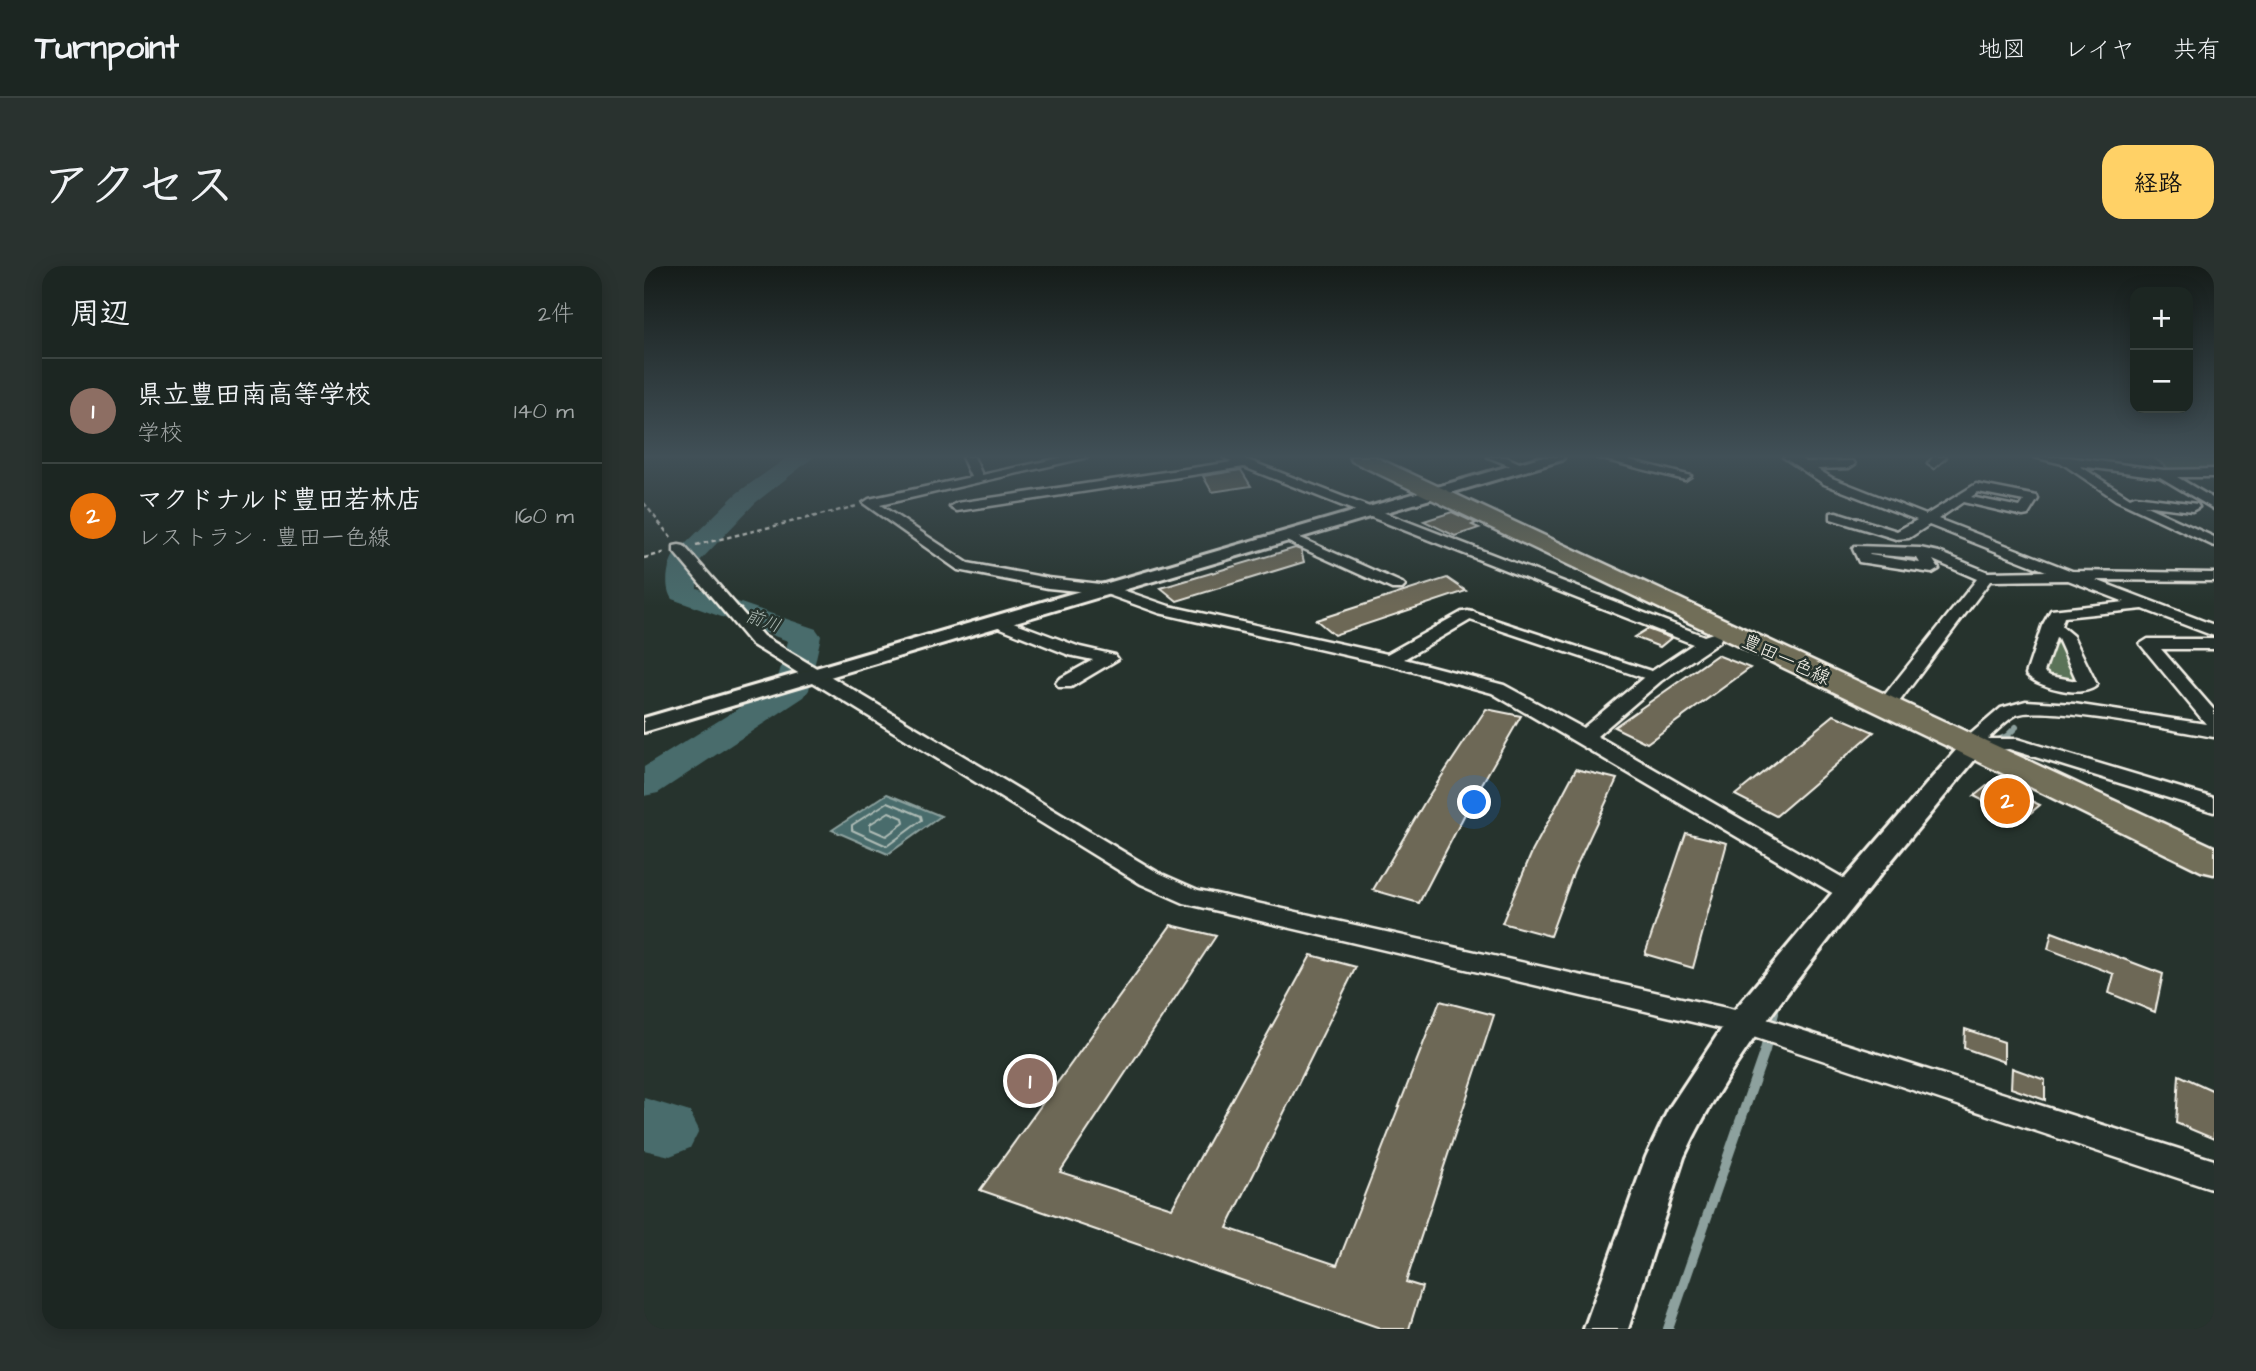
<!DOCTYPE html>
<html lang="ja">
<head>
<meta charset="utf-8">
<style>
	:root { --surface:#1c2622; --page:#29322f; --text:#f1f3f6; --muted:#a0a5a5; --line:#3a4340; --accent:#ffd166 }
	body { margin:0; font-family:"Architects Daughter","Klee One",sans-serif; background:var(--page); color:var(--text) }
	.controls { position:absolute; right:21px; top:21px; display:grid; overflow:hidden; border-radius:14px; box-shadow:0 4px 18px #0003 }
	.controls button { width:63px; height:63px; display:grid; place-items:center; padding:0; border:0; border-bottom:2px solid var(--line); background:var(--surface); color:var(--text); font:35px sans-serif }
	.you { position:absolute; left:831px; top:537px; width:24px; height:24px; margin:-18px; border:5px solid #fff; border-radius:50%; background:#1a73e8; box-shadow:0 0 0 10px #1a73e833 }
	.badge { display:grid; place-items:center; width:46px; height:46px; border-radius:50%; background:var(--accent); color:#fff; font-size:23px; font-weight:700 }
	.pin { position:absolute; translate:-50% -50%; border:4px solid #fff; box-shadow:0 2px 7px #0006 }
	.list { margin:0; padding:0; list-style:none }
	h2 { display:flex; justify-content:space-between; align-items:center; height:91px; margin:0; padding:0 28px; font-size:30px }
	h2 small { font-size:23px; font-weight:400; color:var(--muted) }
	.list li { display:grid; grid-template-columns:46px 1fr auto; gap:21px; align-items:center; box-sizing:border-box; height:105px; padding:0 28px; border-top:2px solid var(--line) }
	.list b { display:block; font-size:26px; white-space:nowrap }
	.list p { margin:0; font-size:23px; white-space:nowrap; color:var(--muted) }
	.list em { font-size:23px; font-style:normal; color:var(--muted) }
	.map { position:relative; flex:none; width:1570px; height:1063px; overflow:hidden; border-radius:21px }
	header { display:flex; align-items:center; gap:42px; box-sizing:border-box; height:98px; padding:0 35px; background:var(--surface); border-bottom:2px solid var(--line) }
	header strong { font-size:33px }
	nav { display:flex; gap:38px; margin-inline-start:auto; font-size:24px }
	.intro { display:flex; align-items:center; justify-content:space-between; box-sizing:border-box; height:168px; padding:0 42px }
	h1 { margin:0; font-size:49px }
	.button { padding:18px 32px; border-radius:21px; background:var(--accent); color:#111; font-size:24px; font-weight:700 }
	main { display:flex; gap:42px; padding:0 42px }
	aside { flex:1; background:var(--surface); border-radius:21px; box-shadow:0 4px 18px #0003 }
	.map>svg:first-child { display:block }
	.green { fill:#5a7359; stroke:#a7b2a0; stroke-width:2 }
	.water { fill:#486c6c; stroke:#8da19e; stroke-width:2 }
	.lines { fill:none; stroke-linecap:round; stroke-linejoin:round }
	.shore { stroke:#afbcb6; stroke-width:2 }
	.stream-far2 { stroke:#8da19e; stroke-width:6 }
	.stream-far1 { stroke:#8da19e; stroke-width:8 }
	.stream { stroke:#8da19e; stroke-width:10 }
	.river { fill:#486c6c; fill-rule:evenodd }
	.building { fill:#6d6856; stroke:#f4f1e8; stroke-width:2 }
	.pedestrian-casing { stroke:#f4f1e8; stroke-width:5 }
	.minor-casing { stroke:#f4f1e8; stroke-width:5 }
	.tertiary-casing { stroke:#f4f1e8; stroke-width:6 }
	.primary-casing { stroke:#f4f1e8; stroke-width:5 }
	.path { stroke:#f4f1e8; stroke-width:2.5; stroke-dasharray:4.5 3.5; stroke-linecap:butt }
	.pedestrian { fill:#26332d; fill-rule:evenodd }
	.minor { fill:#26332d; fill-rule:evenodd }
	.tertiary { fill:#26332d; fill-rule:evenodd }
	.primary { fill:#716e59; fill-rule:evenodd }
	.labels { text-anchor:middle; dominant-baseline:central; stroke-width:5; stroke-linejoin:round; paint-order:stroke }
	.far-water-label { font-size:18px; font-style:italic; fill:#afbcb6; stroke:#26332d }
	.street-label { font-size:19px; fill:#f4f1e8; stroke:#26332d }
</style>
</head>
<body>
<header>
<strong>Turnpoint</strong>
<nav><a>地図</a><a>レイヤ</a><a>共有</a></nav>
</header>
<div class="intro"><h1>アクセス</h1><a class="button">経路</a></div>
<main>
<aside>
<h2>周辺<small>2件</small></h2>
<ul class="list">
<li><span class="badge" style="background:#8d6e63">1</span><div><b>県立豊田南高等学校</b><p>学校</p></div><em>140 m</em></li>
<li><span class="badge" style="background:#e8710a">2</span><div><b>マクドナルド豊田若林店</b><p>レストラン · 豊田一色線</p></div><em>160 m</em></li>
</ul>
</aside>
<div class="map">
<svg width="1570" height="1063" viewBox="0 0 1570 1063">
	<rect width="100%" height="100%" fill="#26332d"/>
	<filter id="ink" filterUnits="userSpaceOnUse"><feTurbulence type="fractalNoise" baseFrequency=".0143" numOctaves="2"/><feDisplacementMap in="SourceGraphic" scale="14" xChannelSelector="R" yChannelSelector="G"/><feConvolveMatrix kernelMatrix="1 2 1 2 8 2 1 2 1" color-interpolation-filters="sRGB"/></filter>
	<g filter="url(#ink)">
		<g class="green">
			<path d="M 1509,191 L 1570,191 L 1570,205 L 1529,206 Z"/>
			<path d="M 1410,373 L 1415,374 L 1435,415 L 1410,414 L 1399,406 Z"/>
		</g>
		<path class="water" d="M 243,528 L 297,550 L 244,588 L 188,564 Z"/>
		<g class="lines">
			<g class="shore">
				<path d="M 244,536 L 277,550 L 278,554 L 243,580 L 208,564 L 208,559 Z"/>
				<path d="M 245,546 L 259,552 L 260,557 L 242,570 L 226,563 L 226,558 Z"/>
			</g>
			<path class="stream-far2" d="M 1350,476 L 1363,470 L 1372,461"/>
			<path class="stream-far1" d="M 1130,749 L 1133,736"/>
			<path class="stream" d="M 1024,1063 L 1121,784 L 1130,747"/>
			<g class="river">
				<path d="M 144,191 L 170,191 L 111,237 L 54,297 L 53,322 L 172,363 L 177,370 L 165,424 L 160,431 L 14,527 L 0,530 L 0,501 L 132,419 L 144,375 L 28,333 C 20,323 23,299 30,289 L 93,227 Z"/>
				<path d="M 0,832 L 46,846 L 55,864 L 46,882 L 26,890 L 0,884 Z"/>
			</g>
		</g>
		<g class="building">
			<path d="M 597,204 L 607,220 L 568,226 L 559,210 Z"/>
			<path d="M 808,246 L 832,257 L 828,259 L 835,262 L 811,270 L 780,255 Z"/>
			<path d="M 651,282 L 657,284 L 660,296 L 533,335 L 517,322 Z"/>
			<path d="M 803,312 L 822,325 L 690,369 L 672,354 Z"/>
			<path d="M 1003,363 L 1027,372 L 1016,381 L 990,371 Z"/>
			<path d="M 1073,389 L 1106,402 L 1003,477 L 970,461 Z"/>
			<path d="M 842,443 L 877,450 L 823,544 L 775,637 L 729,624 L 782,534 Z"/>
			<path d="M 1190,449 L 1230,466 L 1132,550 L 1091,529 Z"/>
			<path d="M 932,503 L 973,513 L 930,605 L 906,670 L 858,657 L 888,586 Z"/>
			<path d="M 1348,516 L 1396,539 L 1378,554 L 1330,530 Z"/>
			<path d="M 1042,567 L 1083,577 L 1049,702 L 1001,688 Z"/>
			<path d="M 527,659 L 572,670 L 416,906 L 528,942 L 667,689 L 712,701 L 583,962 L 693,999 L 796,735 L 850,749 L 762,1016 L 778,1021 L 765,1063 L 739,1063 L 336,924 Z"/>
			<path d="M 1408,666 L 1519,708 L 1511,746 L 1465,727 L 1470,708 L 1404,683 Z"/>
			<path d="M 1321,763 L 1360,776 L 1360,796 L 1320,782 Z"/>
			<path d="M 1368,802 L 1401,814 L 1401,834 L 1367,822 Z"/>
			<path d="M 1535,809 L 1570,825 L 1570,873 L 1532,857 Z"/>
		</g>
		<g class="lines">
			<g class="pedestrian-casing">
				<path id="pedestrian" d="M 824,345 L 1016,408 L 1018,411 L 1016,414 L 1006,414 L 820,352 L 820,346 Z"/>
			</g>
			<g class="minor-casing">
				<g id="minor">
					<path d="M 318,191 L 330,191 L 338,209 L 420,191 L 444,191 L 236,239 L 324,297 L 404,312 L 464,319 L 525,340 L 743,388 L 818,346 L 830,346 L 832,349 L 830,352 L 760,393 L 860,419 L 939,462 L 1005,407 L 1049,378 L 600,201 L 313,245 L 306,241 L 313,237 L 588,196 L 579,191 L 596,191 L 1060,370 L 1069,367 L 1075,368 L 1077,372 L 1075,376 L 1017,415 L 953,470 L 1213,620 L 1217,626 L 1213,632 L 1205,634 L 1197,632 L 848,427 L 745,399 L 515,347 L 462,328 L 404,322 L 314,304 L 219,237 L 225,233 L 327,211 Z"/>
					<path d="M 844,191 L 862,191 L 885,201 L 879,205 Z"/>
					<path d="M 951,191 L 974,191 L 1047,210 L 1041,214 Z"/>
					<path d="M 1139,191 L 1154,191 L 1162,196 L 1209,195 L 1211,198 L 1205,202 L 1173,203 L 1188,212 L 1282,249 L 1332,218 L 1393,230 L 1394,233 L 1384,249 L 1379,250 L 1319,236 L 1294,253 L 1428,305 L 1570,307 L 1570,315 L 1452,314 L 1570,359 L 1570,370 L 1499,343 L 1420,351 L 1417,360 L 1429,370 L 1453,419 C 1440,433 1394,422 1382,408 L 1398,360 L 1407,344 L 1481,336 L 1424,314 L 1346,315 L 1249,444 L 1235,444 L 1233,440 L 1235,436 L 1333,313 L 1289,294 L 1295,303 L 1288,307 L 1215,296 L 1209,283 L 1211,280 L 1276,282 L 1295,286 L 1344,306 L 1402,305 L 1285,259 L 1265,272 L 1252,273 L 1187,253 L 1187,247 L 1192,246 L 1253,265 L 1273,254 L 1180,218 ZM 1334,226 L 1380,235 L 1376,241 L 1327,231 ZM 1225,288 L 1273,292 L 1276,297 L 1226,289 ZM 1412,372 L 1414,373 L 1433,415 L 1406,410 L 1400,406 Z"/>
					<path d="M 1289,191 L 1302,191 L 1290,202 L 1284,198 Z"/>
					<path d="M 1390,191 L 1424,191 L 1520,204 L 1570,203 L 1570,211 L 1533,211 L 1570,233 L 1570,243 L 1516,211 L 1436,200 L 1486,232 L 1491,230 L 1553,238 L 1555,241 L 1548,245 L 1500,239 L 1570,271 L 1570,280 L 1472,234 L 1419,198 Z"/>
					<path d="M 643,266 L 758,317 L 761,320 L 758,323 L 748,323 L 638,273 L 638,267 Z"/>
					<path d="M 35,279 L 40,280 L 119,370 L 513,606 L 554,624 L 1100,746 L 1570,894 L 1570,924 L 1100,768 L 540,637 L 497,618 L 107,378 L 30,286 L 30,280 Z"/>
					<path d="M 353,350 L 436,381 L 471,389 L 474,393 L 427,421 L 415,421 L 412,417 L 415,413 L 449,394 L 425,389 L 347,358 L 345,355 L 347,352 Z"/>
					<path d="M 1504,373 L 1570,373 L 1570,383 L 1517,383 L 1570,444 L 1570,471 C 1535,465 1398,438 1372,449 C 1362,454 1352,466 1343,473 L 1373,473 L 1570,532 L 1570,546 L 1365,483 L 1329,486 L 1318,482 L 1315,478 L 1357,442 L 1382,435 L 1430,438 L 1562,458 L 1496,378 Z"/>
				</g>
			</g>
			<g class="tertiary-casing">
				<g id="tertiary">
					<path d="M 896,191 L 920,191 L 918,194 L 0,466 L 0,452 Z"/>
					<path d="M 1329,473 L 1338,475 L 1341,480 L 1338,485 C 1280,555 1222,624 1167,696 C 1120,757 1072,820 1040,891 L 984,1063 L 940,1063 L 1002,891 L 1024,844 L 1088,747 L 1195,619 L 1320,475 Z"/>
				</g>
			</g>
			<g class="primary-casing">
				<path id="primary" d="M 706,191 L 731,191 L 1570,581 L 1570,608 L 1557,605 L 1305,481 L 708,195 Z"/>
			</g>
			<g class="path">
				<path d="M 0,237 L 27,272"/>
				<path d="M 52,279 L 213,240"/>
				<path d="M 0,292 L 23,286"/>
			</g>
			<use href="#pedestrian" class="pedestrian"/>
			<use href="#minor" class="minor"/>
			<use href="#tertiary" class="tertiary"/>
			<use href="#primary" class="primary"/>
		</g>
	</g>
	<linearGradient id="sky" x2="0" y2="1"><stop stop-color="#151c19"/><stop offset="0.56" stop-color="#415057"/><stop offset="1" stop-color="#415057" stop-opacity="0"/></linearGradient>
	<rect width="1570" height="340" fill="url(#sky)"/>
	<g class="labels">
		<g class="far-water-label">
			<text transform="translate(119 355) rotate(19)">前川</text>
		</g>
		<g class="street-label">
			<text transform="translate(1142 394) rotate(25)">豊田一色線</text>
		</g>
	</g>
</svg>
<div class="controls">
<button>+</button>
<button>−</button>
</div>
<div class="you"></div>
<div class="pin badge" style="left:386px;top:815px;background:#8d6e63">1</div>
<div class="pin badge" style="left:1363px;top:535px;background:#e8710a">2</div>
</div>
</main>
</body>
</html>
